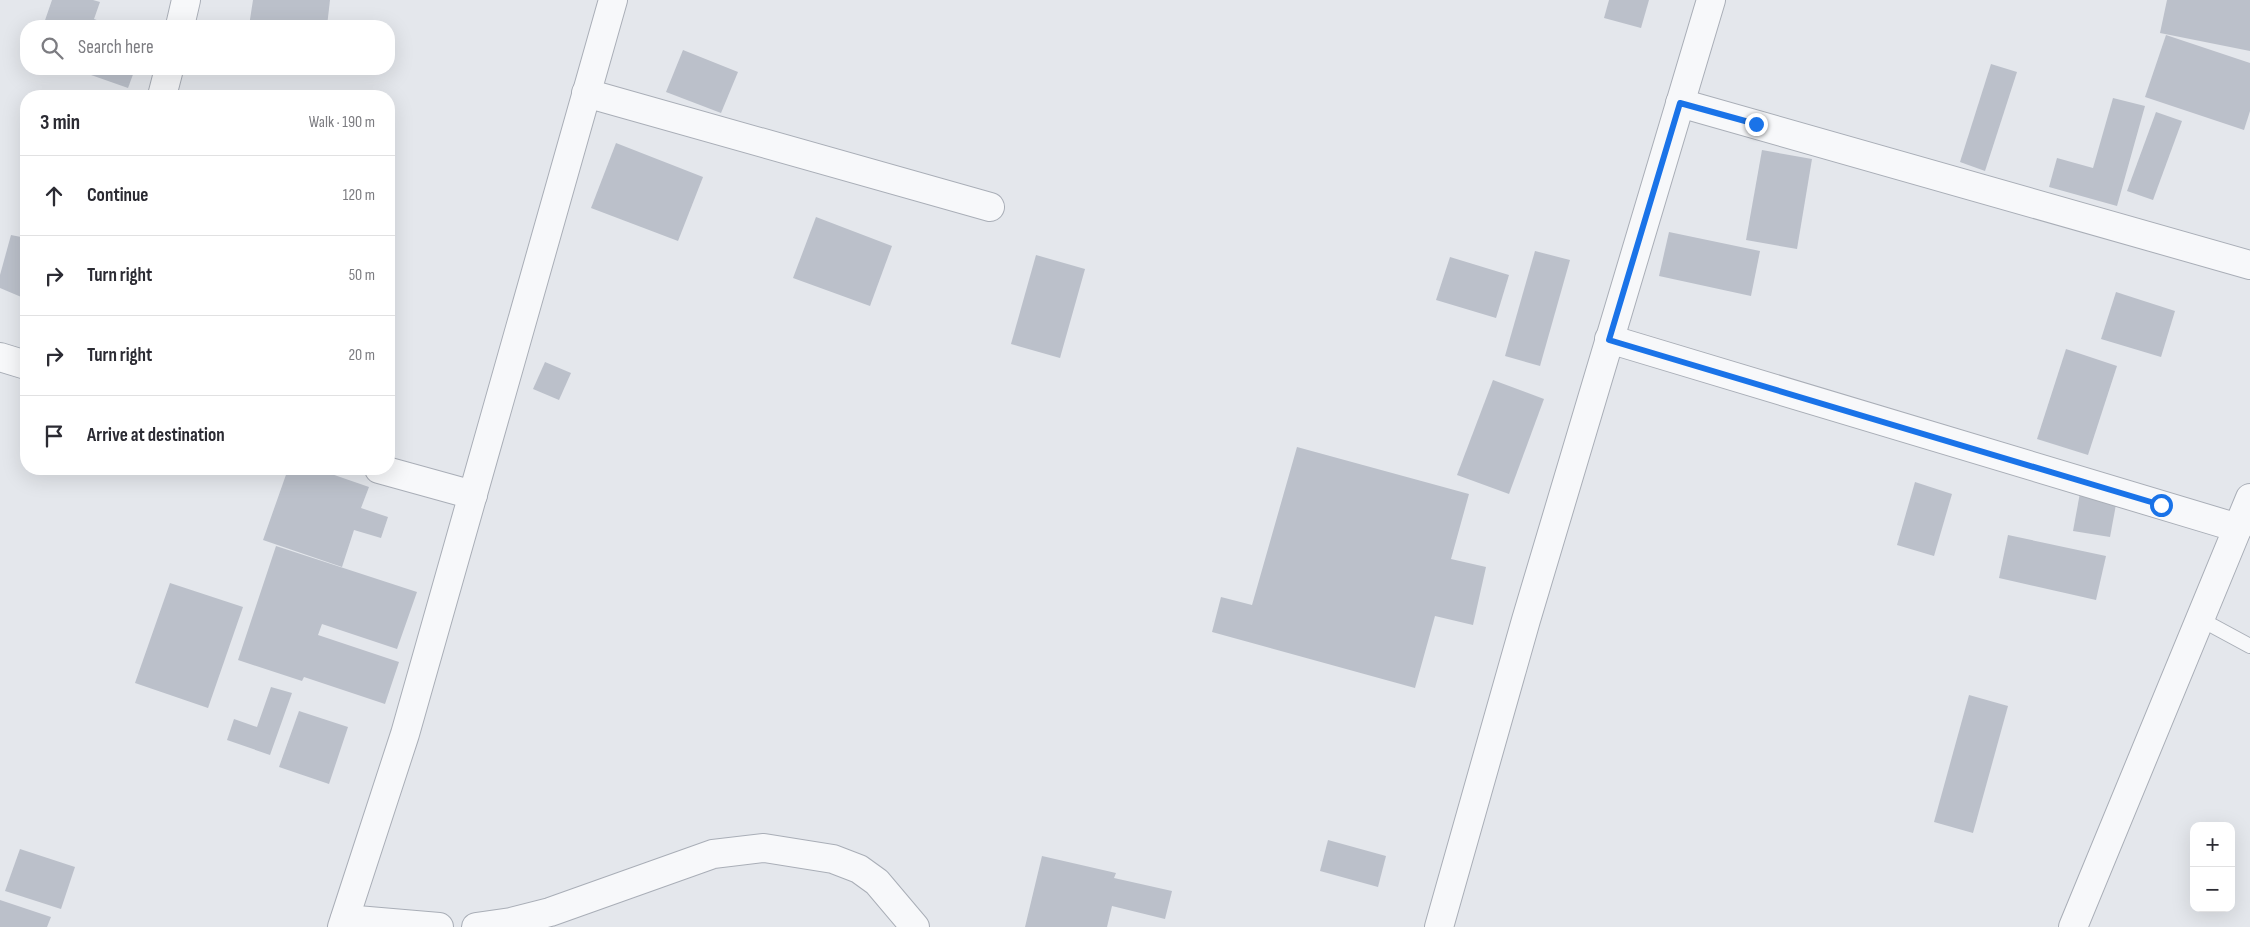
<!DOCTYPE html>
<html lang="en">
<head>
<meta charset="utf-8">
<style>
	:root { --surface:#fff; --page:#f7f7f7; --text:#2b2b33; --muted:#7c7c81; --line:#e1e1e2 }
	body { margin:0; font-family:"Sofia Sans Condensed",sans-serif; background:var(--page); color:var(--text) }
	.controls { position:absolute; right:15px; bottom:15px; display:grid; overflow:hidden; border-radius:10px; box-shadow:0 5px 20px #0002 }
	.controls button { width:45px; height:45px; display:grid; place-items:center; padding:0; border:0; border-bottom:1px solid var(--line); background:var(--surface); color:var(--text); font:25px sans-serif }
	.stop { position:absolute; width:15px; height:15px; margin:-11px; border:4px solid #1a73e8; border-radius:50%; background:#fff }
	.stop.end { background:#1a73e8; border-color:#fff; box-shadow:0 1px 5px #0008 }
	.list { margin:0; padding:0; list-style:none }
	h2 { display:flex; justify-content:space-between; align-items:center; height:65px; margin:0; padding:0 20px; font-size:21px }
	h2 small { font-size:16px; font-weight:400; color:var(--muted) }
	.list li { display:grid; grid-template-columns:32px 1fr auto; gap:15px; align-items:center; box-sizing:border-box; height:80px; padding:0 20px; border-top:1px solid var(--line) }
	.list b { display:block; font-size:19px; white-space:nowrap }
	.list em { font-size:16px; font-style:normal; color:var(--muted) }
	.icon { flex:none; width:28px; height:28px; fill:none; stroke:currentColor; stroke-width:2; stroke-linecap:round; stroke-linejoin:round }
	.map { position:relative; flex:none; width:2250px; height:927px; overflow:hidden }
	.search { position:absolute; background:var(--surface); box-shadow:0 5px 20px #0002; left:20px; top:20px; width:375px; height:55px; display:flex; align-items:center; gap:12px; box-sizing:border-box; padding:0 18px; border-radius:20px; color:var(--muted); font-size:19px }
	.panel { position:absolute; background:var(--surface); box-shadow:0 5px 20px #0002; left:20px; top:90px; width:375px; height:385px; border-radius:20px }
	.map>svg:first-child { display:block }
	.building { fill:#bbc0ca }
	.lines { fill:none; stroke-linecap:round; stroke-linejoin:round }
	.lane-casing { stroke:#a9aeb7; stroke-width:16 }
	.street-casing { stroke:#a9aeb7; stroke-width:30 }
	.lane { stroke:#f7f8fa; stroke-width:14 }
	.street { stroke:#f7f8fa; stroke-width:28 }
	.route { stroke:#1a73e8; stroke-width:6 }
</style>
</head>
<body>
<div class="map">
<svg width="2250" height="927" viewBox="0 0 2250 927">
	<rect width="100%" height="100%" fill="#e4e7ec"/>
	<g class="building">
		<path d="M 52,0 L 93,0 L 100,2 L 94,19 L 114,26 L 43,26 Z"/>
		<path d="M 253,0 L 330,0 L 327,26 L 249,26 Z"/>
		<path d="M 1609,0 L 1649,0 L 1641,28 L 1604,18 Z"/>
		<path d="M 2167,0 L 2250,0 L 2250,51 L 2160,33 Z"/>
		<path d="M 2166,35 L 2250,63 L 2250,111 L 2244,130 L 2145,97 Z"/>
		<path d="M 683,50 L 738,72 L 721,113 L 666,92 Z"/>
		<path d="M 1991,64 L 2017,72 L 1985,171 L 1960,162 Z"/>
		<path d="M 74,69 L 135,69 L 128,88 Z"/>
		<path d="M 2113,98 L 2145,106 L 2117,206 L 2049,187 L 2057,158 L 2093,168 Z"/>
		<path d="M 2156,112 L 2182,121 L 2153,200 L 2127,191 Z"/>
		<path d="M 616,143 L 703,177 L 678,241 L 591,208 Z"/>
		<path d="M 1762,150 L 1812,159 L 1797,249 L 1746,240 Z"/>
		<path d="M 816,217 L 892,246 L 870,306 L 793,278 Z"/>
		<path d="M 1669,232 L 1760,251 L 1751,296 L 1659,276 Z"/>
		<path d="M 11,235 L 26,238 L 26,299 L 0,288 L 0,275 Z"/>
		<path d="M 1535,251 L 1570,260 L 1540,366 L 1505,356 Z"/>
		<path d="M 1036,255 L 1085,269 L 1060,358 L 1011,344 Z"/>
		<path d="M 1450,257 L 1509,275 L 1496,318 L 1436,300 Z"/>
		<path d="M 2116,292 L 2175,311 L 2161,357 L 2101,339 Z"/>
		<path d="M 2066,349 L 2117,366 L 2088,455 L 2037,439 Z"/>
		<path d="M 545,362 L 571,373 L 559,400 L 533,389 Z"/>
		<path d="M 1493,380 L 1544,399 L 1509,494 L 1457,475 Z"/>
		<path d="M 1297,447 L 1469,494 L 1451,559 L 1486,567 L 1473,625 L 1435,616 L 1415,688 L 1212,632 L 1221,597 L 1252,605 Z"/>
		<path d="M 288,469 L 317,469 L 369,487 L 361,508 L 388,517 L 381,538 L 354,530 L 342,567 L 263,540 Z"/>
		<path d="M 1915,482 L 1952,494 L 1934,556 L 1897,545 Z"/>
		<path d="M 2080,493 L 2117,499 L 2110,537 L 2073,531 Z"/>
		<path d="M 2008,535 L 2106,556 L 2096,600 L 1999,578 Z"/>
		<path d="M 276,546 L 417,592 L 397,649 L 322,624 L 318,635 L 399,662 L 385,704 L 304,677 L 302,681 L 238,660 Z"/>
		<path d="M 170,583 L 243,607 L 208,708 L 135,683 Z"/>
		<path d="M 271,687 L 292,693 L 270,755 L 227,740 L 234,719 L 257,727 Z"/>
		<path d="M 1969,695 L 2008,706 L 1973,833 L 1934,822 Z"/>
		<path d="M 299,711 L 348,727 L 329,784 L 279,767 Z"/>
		<path d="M 1328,840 L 1386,856 L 1378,887 L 1320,871 Z"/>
		<path d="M 20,849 L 75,867 L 61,909 L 5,891 Z"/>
		<path d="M 1042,856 L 1116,873 L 1114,878 L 1172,891 L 1165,919 L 1112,906 L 1107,927 L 1025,927 Z"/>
		<path d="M 0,900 L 51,917 L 47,927 L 0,927 Z"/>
	</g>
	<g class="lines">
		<g class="lane-casing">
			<path id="lane" d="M 2200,619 L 2250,646"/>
		</g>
		<g class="street-casing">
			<g id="street">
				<path d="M 180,26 L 186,0"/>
				<path d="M 586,93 L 990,207"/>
				<path d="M 162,96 L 169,69"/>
				<path d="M 1680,103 L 2250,265"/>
				<path d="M 1609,339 L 2238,528"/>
				<path d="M 0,357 L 26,365"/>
				<path d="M 379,469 L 473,495"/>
				<path d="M 345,919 L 439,927"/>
				<path d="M 342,927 L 405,734 L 613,0"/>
				<path d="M 476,927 L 511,922 L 550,912 L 713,854 L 764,848 L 833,859 L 859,869 L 877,882 L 915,927"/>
				<path d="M 1439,927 L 1526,620 L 1711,0"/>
				<path d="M 2073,927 L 2250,498"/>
			</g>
		</g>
		<use href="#lane" class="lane"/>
		<use href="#street" class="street"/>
	</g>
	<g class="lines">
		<path class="route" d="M 1756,124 L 1680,103 L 1609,340 L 2161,505"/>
	</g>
</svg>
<div class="controls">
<button>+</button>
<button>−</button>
</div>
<div class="stop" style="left:2161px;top:505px"></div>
<div class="stop end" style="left:1756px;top:124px"></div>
<div class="search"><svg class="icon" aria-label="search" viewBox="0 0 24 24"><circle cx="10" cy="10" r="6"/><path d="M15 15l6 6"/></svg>Search here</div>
<section class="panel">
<h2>3 min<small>Walk · 190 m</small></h2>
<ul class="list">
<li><svg class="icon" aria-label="ahead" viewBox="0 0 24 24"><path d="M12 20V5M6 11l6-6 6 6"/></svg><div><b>Continue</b></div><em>120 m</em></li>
<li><svg class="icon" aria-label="right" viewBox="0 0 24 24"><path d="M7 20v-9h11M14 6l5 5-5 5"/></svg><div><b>Turn right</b></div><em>50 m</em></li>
<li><svg class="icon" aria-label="right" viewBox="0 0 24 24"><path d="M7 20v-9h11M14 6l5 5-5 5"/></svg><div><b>Turn right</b></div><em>20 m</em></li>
<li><svg class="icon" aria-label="arrive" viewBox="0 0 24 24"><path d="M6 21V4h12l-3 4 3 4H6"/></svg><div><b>Arrive at destination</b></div></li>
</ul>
</section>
</div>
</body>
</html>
